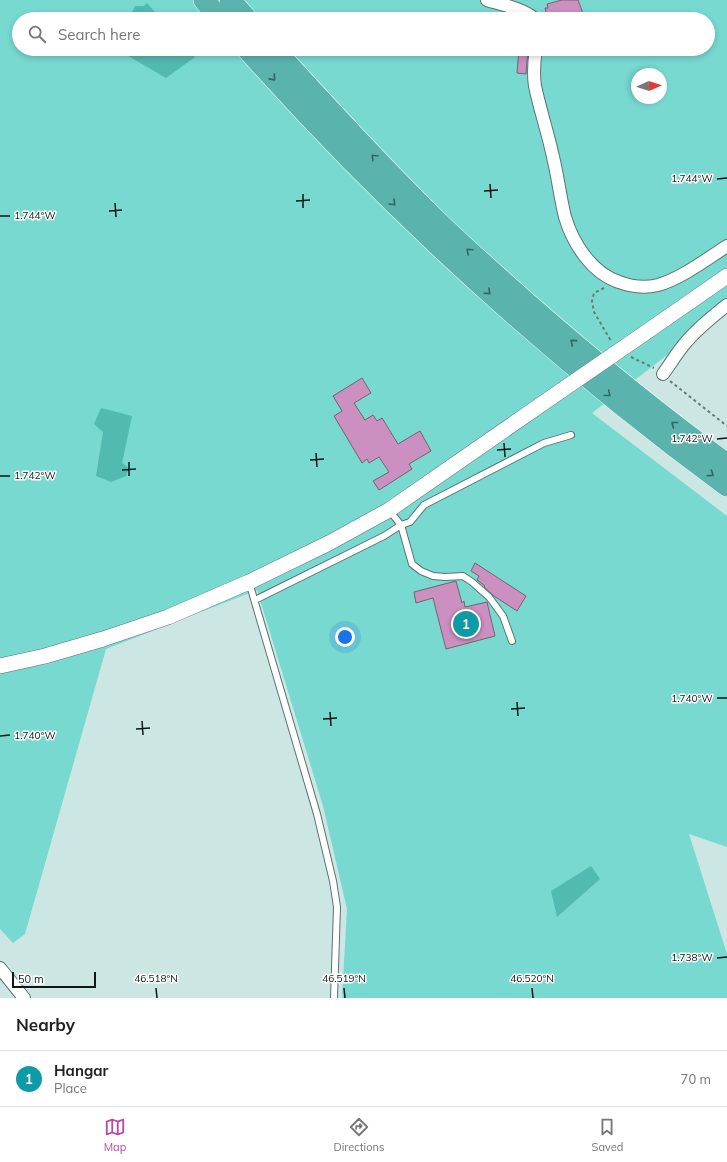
<!DOCTYPE html>
<html lang="en">
<head>
<meta charset="utf-8">
<style>
	:root { --surface:#fff; --page:#f2f2f2; --text:#222; --muted:#767676; --line:#e0e0e0; --accent:#b648a6 }
	body { margin:0; font-family:Mulish,sans-serif; background:var(--page); color:var(--text) }
	.compass { position:absolute; left:631px; top:68px; width:36px; height:36px; border-radius:50%; background:var(--surface); box-shadow:0 2px 6px #0003; rotate:87deg }
	.scale { position:absolute; left:12px; bottom:10px; width:84px; box-sizing:border-box; padding-left:4px; border:2px solid #0d1716; border-top:0; font-size:11px; line-height:14px; white-space:nowrap; color:#0d1716; -webkit-text-stroke:3px #fff; paint-order:stroke }
	.you { position:absolute; left:345px; top:637px; width:14px; height:14px; margin:-10px; border:3px solid #fff; border-radius:50%; background:#1a73e8; box-shadow:0 0 0 6px #1a73e833 }
	.badge { display:grid; place-items:center; width:26px; height:26px; border-radius:50%; background:var(--accent); color:#fff; font-size:13px; font-weight:700 }
	.pin { position:absolute; translate:-50% -50%; border:2px solid #fff; box-shadow:0 1px 4px #0006 }
	.list { margin:0; padding:0; list-style:none }
	h2 { display:flex; justify-content:space-between; align-items:center; height:52px; margin:0; padding:0 16px; font-size:17px }
	h2 small { font-size:13px; font-weight:400; color:var(--muted) }
	.list li { display:grid; grid-template-columns:26px 1fr auto; gap:12px; align-items:center; box-sizing:border-box; height:56px; padding:0 16px; border-top:1px solid var(--line) }
	.list b { display:block; font-size:15px; white-space:nowrap }
	.list p { margin:0; font-size:13px; white-space:nowrap; color:var(--muted) }
	.list em { font-size:13px; font-style:normal; color:var(--muted) }
	.icon { flex:none; width:22px; height:22px; fill:none; stroke:currentColor; stroke-width:2; stroke-linecap:round; stroke-linejoin:round }
	.map { position:relative; flex:none; width:727px; height:998px; overflow:hidden }
	.search { position:absolute; background:var(--surface); box-shadow:0 2px 6px #0003; left:12px; right:12px; top:12px; height:44px; display:flex; align-items:center; gap:10px; box-sizing:border-box; padding:0 14px; border-radius:22px; color:var(--muted); font-size:15px }
	.sheet { height:108px; background:var(--surface) }
	nav { display:flex; justify-content:space-around; align-items:center; box-sizing:border-box; height:56px; border-top:1px solid var(--line); background:var(--surface); font-size:11px; color:var(--muted) }
	nav a { display:grid; justify-items:center; gap:2px }
	nav .on { color:var(--accent) }
	.map>svg:first-child { display:block }
	.green { fill:#77d9d0; fill-rule:evenodd }
	.water { fill:#53bab1 }
	.building { fill:#cb8fc0; stroke:#746470 }
	.lines { fill:none; stroke-linecap:round; stroke-linejoin:round }
	.service-casing { stroke:#5c7471; stroke-width:8 }
	.minor-casing { stroke:#5c7471; stroke-width:14 }
	.tertiary-casing { stroke:#5c7471; stroke-width:16 }
	.trunk-casing { stroke:#fff; stroke-width:22 }
	.path { stroke:#687977; stroke-width:2; stroke-dasharray:3 3; stroke-linecap:butt }
	.service { stroke:#fff; stroke-width:6 }
	.minor { stroke:#fff; stroke-width:12 }
	.tertiary { stroke:#fff; stroke-width:15 }
	.trunk { stroke:#5ab3ac; stroke-width:21 }
	.tertiary-bridge-casing { stroke:#5c7471; stroke-width:16; stroke-linecap:butt }
	.tertiary-bridge { stroke:#fff; stroke-width:15 }
	.oneway { stroke:#346561 }
	.ticks { fill:none; stroke:#0d1716; stroke-width:1.5 }
	.ticks-label { font-size:10px; text-anchor:middle; fill:#0d1716; stroke:#fff; stroke-width:3; stroke-linejoin:round; paint-order:stroke }
</style>
</head>
<body>
<div class="map">
<svg width="727" height="998" viewBox="0 0 727 998">
	<rect width="100%" height="100%" fill="#cce6e3"/>
	<path class="green" d="M 0,0 L 727,0 L 727,309 L 592,413 L 727,516 L 727,847 L 689,834 L 727,954 L 727,998 L 342,998 L 347,909 L 323,806 L 257,590 L 106,649 L 25,934 L 13,943 L 0,929 ZM 19,19 L 708,19 L 708,49 L 19,49 ZM 637,74 L 661,74 L 661,98 L 637,98 Z"/>
	<g class="water">
		<path d="M 147,3 L 161,19 L 129,19 L 135,6 L 144,6 Z"/>
		<path d="M 120,49 L 187,49 L 195,57 L 166,78 L 125,54 Z"/>
		<path d="M 101,408 L 132,416 L 122,463 L 129,468 L 126,476 L 111,482 L 96,476 L 103,432 L 94,424 Z"/>
		<path d="M 591,866 L 600,879 L 557,917 L 551,891 Z"/>
	</g>
	<g class="building">
		<path d="M 562,0 L 578,0 L 585,19 L 548,19 L 545,8 L 548,8 L 547,4 Z"/>
		<path d="M 519,49 L 528,49 L 526,74 L 517,73 Z"/>
		<path d="M 362,378 L 371,393 L 354,403 L 365,420 L 373,415 L 377,421 L 382,418 L 398,444 L 420,431 L 431,451 L 409,464 L 412,469 L 379,490 L 373,481 L 389,472 L 379,457 L 369,463 L 367,459 L 362,463 L 334,416 L 342,411 L 333,396 Z"/>
		<path d="M 475,563 L 526,596 L 517,611 L 494,596 L 484,587 L 485,586 L 477,580 L 479,576 L 471,571 Z"/>
		<path d="M 456,581 L 462,603 L 464,601 L 465,607 L 487,602 L 495,636 L 446,649 L 433,598 L 416,603 L 414,592 Z"/>
	</g>
	<g class="lines">
		<g class="service-casing">
			<g id="service">
				<path d="M 389,510 L 401,525 L 412,564 L 421,571 L 433,576 L 445,577 L 463,576 L 472,582 L 489,597 L 503,616 L 512,641"/>
				<path d="M 249,582 L 317,814 L 333,881 L 337,907 L 334,998"/>
				<path d="M 255,600 L 384,536 L 401,525 L 410,522 L 424,505 L 544,443 L 571,435"/>
			</g>
		</g>
		<g class="minor-casing">
			<g id="minor">
				<path d="M 487,0 C 503,5 522,8 535,19"/>
				<path d="M 536,49 C 534,62 533,73 535,86 C 540,110 548,133 553,157 C 558,177 560,197 565,217 C 573,244 592,273 619,282 C 632,287 645,288 658,285 C 680,279 707,259 727,246"/>
				<path d="M 663,374 C 671,363 678,351 687,341 C 699,327 713,316 727,305"/>
				<path d="M 0,968 L 24,998"/>
			</g>
		</g>
		<g class="tertiary-casing">
			<g id="tertiary">
				<path d="M 629,344 L 727,276"/>
				<path d="M 0,666 L 45,656 L 103,639 L 168,617 L 249,582 L 329,543 L 389,510 L 562,390"/>
			</g>
		</g>
		<g class="trunk-casing">
			<g id="trunk">
				<path d="M 204,0 L 220,19"/>
				<path d="M 230,0 L 247,19"/>
				<path d="M 247,49 C 391,211 552,357 727,486"/>
				<path d="M 274,49 C 325,105 377,162 431,215 C 462,246 495,274 527,303 C 591,359 658,414 727,464"/>
			</g>
		</g>
		<g class="path">
			<path d="M 604,288 L 594,293 L 592,301 L 594,312 L 611,341"/>
			<path d="M 631,357 L 654,368"/>
			<path d="M 670,381 L 727,426"/>
		</g>
		<use href="#service" class="service"/>
		<use href="#minor" class="minor"/>
		<use href="#tertiary" class="tertiary"/>
		<use href="#trunk" class="trunk"/>
		<g class="tertiary-bridge-casing">
			<path id="tertiary-bridge" d="M 562,390 L 629,344"/>
		</g>
		<use href="#tertiary-bridge" class="tertiary-bridge"/>
	</g>
	<defs><path id="oneway-chevron" d="M-2-3.5L2.5 0L-2 3.5" fill="none" stroke-width="1.6" stroke-linecap="round" stroke-linejoin="round"/></defs>
	<g class="oneway">
		<use href="#oneway-chevron" transform="translate(273 78) rotate(48)"/>
		<use href="#oneway-chevron" transform="translate(374 157) rotate(-134)"/>
		<use href="#oneway-chevron" transform="translate(393 203) rotate(45)"/>
		<use href="#oneway-chevron" transform="translate(469 251) rotate(-137)"/>
		<use href="#oneway-chevron" transform="translate(488 292) rotate(42)"/>
		<use href="#oneway-chevron" transform="translate(573 342) rotate(-140)"/>
		<use href="#oneway-chevron" transform="translate(608 394) rotate(39)"/>
		<use href="#oneway-chevron" transform="translate(674 424) rotate(-142)"/>
		<use href="#oneway-chevron" transform="translate(711 474) rotate(36)"/>
	</g>
	<path class="ticks" d="M 717,179 L 727,178M 490,184 L 491,198M 484,191 L 498,190M 303,194 L 303,208M 296,201 L 310,200M 115,203 L 116,217M 109,211 L 122,210M 0,216 L 10,216M 717,439 L 727,438M 504,443 L 505,457M 497,450 L 511,449M 316,453 L 317,467M 310,460 L 324,459M 129,462 L 129,476M 122,470 L 136,469M 0,476 L 10,476M 717,698 L 727,698M 517,702 L 518,716M 511,709 L 525,708M 330,712 L 331,726M 323,719 L 337,718M 142,721 L 143,735M 136,729 L 150,728M 0,736 L 10,735M 717,958 L 727,957M 156,988 L 157,998M 344,988 L 345,998M 532,988 L 533,998"/>
	<g class="ticks-label">
		<text x="692" y="182">1.744°W</text>
		<text x="35" y="219">1.744°W</text>
		<text x="692" y="442">1.742°W</text>
		<text x="35" y="479">1.742°W</text>
		<text x="692" y="702">1.740°W</text>
		<text x="35" y="739">1.740°W</text>
		<text x="692" y="961">1.738°W</text>
		<text x="156" y="982">46.518°N</text>
		<text x="344" y="982">46.519°N</text>
		<text x="532" y="982">46.520°N</text>
	</g>
</svg>
<svg class="compass" viewBox="-18 -18 36 36"><path d="M0-13l5 13h-10z" fill="#e53935"/><path d="M0 13l5-13h-10z" fill="#767676"/></svg>
<div class="scale">50 m</div>
<div class="you"></div>
<div class="pin badge" style="left:466px;top:624px;background:#0f9aa8">1</div>
<div class="search"><svg class="icon" aria-label="search" viewBox="0 0 24 24"><circle cx="10" cy="10" r="6"/><path d="M15 15l6 6"/></svg>Search here</div>
</div>
<section class="sheet">
<h2>Nearby<small></small></h2>
<ul class="list">
<li><span class="badge" style="background:#0f9aa8">1</span><div><b>Hangar</b><p>Place</p></div><em>70 m</em></li>
</ul>
</section>
<nav>
<a class="on"><svg class="icon" aria-label="map" viewBox="0 0 24 24"><path d="M3 6l6-2 6 2 6-2v14l-6 2-6-2-6 2zM9 4v14M15 6v14"/></svg>Map</a>
<a><svg class="icon" aria-label="directions" viewBox="0 0 24 24"><path d="M12 3l9 9-9 9-9-9zM9 14v-3h6M13 9l2 2-2 2"/></svg>Directions</a>
<a><svg class="icon" aria-label="saved" viewBox="0 0 24 24"><path d="M7 4h10v16l-5-4-5 4z"/></svg>Saved</a>
</nav>
</body>
</html>
